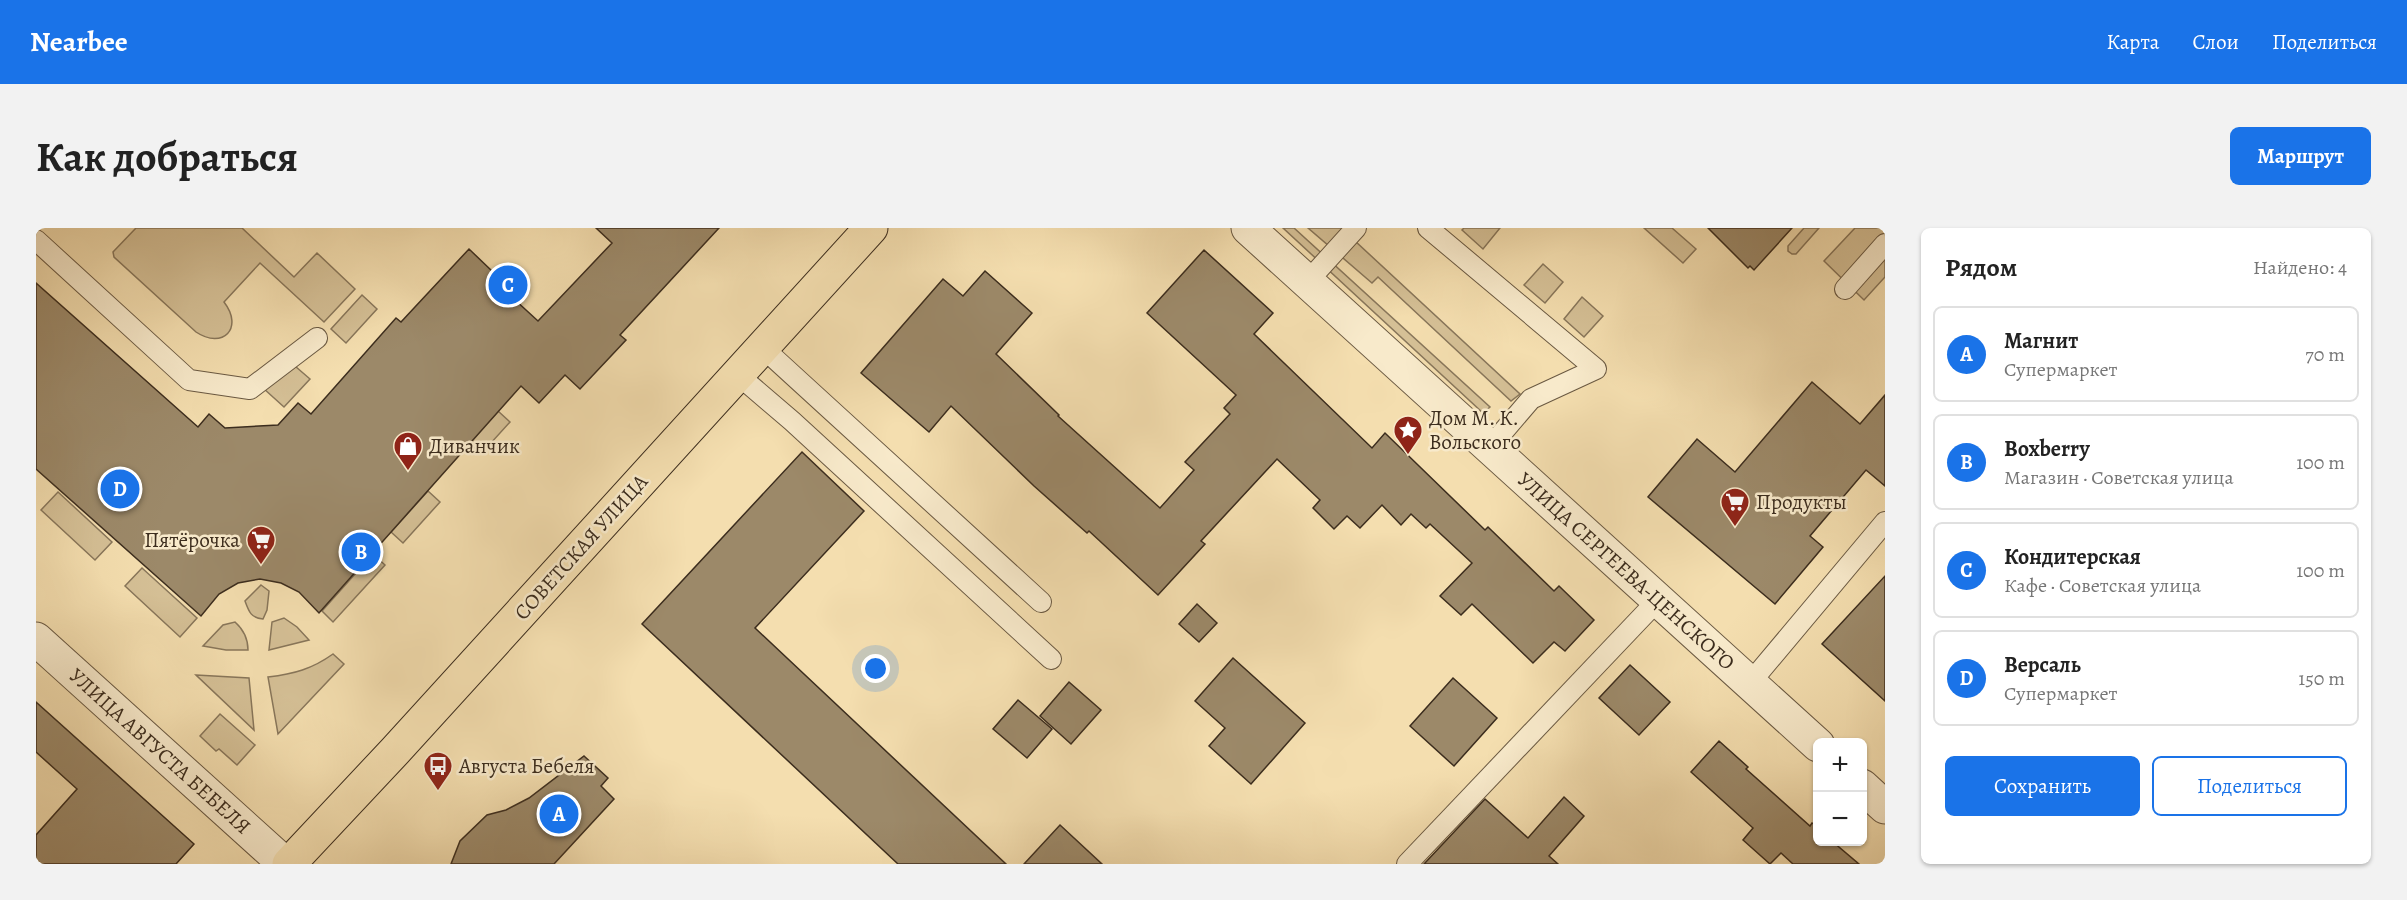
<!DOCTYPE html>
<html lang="ru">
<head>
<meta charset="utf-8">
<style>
	:root { --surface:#fff; --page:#f2f2f2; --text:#222; --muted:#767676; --line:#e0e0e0; --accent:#1a73e8 }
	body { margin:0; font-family:Alegreya,serif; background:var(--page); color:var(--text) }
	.controls { position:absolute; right:18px; bottom:18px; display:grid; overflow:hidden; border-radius:9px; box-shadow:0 2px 4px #0004 }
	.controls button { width:54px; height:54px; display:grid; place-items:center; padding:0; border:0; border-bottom:2px solid var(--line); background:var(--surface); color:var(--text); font:30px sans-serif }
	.you { position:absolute; left:840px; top:441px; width:21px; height:21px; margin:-15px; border:4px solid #fff; border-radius:50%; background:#1a73e8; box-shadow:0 0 0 9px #1a73e833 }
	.badge { display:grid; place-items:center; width:39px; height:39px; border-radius:50%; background:var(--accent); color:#fff; font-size:20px; font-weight:700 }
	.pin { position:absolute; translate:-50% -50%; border:3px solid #fff; box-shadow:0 2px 6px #0006 }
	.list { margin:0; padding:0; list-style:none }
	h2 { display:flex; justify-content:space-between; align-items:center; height:78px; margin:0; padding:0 24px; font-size:26px }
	h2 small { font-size:20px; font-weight:400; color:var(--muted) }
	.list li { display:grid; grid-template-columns:39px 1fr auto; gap:18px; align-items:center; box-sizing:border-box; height:96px; margin:0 12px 12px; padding:0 12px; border:2px solid var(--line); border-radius:9px }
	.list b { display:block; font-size:22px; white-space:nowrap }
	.list p { margin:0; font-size:20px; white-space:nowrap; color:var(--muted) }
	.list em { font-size:20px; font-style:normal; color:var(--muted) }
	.actions { display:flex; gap:12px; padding:18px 24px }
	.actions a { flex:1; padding:14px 0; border:2px solid var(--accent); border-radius:9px; text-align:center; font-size:21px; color:var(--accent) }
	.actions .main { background:var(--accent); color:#fff }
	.map { position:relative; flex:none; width:1849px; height:636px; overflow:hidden; border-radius:9px }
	header { display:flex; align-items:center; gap:36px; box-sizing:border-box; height:84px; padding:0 30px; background:var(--accent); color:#fff }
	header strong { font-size:28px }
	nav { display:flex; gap:33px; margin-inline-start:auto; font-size:21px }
	.intro { display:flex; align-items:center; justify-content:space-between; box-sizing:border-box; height:144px; padding:0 36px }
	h1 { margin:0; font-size:42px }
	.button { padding:15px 27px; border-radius:9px; background:var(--accent); color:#fff; font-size:21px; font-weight:700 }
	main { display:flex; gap:36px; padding:0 36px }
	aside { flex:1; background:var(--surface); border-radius:9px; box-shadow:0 2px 4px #0004 }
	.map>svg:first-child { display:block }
	.green { fill:#d5c096; stroke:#88765a; stroke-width:1.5 }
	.building { fill:#9c8969; stroke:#3c2d1e; stroke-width:1.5 }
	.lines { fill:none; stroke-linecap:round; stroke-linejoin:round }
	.service-casing { stroke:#6a5942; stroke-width:22 }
	.minor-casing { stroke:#6a5942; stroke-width:35 }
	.primary-casing { stroke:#3c2d1e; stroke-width:35 }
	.service { stroke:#f8eacb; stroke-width:20 }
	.minor { stroke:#f8eacb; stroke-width:33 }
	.primary { stroke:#f4deaf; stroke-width:33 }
	.labels { text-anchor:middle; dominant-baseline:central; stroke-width:5; stroke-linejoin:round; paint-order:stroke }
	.poi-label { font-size:21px; fill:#3c2d1e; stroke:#f8eacb; text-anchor:start }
	.street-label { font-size:21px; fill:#3c2d1e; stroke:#f8eacb }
</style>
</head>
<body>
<header>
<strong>Nearbee</strong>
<nav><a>Карта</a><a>Слои</a><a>Поделиться</a></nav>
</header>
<div class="intro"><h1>Как добраться</h1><a class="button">Маршрут</a></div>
<main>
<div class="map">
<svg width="1849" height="636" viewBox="0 0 1849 636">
	<rect width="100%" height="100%" fill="#f4deaf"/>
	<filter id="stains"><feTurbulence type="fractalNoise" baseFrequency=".00333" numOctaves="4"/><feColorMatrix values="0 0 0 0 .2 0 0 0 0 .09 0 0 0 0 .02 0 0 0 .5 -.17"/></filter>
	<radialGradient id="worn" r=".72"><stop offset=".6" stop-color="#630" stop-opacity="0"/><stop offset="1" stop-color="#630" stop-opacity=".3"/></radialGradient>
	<g class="green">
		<path d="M 100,0 L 206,0 L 258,49 L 281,25 L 319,61 L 288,94 L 224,35 L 188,74 C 208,100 187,122 160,104 L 78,29 L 77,24 Z"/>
		<path d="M 1247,0 L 1258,0 L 1454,179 L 1447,185 Z"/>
		<path d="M 1272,0 L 1305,0 L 1484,166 L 1475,173 L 1342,49 L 1336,55 Z"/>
		<path d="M 1428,0 L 1464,0 L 1447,21 L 1426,2 Z"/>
		<path d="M 1608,0 L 1636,0 L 1660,21 L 1647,35 Z"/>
		<path d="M 1768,0 L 1783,0 L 1760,26 L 1756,26 L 1752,23 L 1752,18 Z"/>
		<path d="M 1819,0 L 1849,0 L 1849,49 L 1828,72 L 1788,33 Z"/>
		<path d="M 1507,36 L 1527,54 L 1509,75 L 1488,57 Z"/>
		<path d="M 326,67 L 341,81 L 310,115 L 295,101 Z"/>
		<path d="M 1546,69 L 1567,88 L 1548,109 L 1528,91 Z"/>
		<path d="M 252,132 L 274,151 L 248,179 L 227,160 Z"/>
		<path d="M 462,183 L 474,194 L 445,226 L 433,215 Z"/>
		<path d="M 392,263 L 404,274 L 367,315 L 355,304 Z"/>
		<path d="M 22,264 L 76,314 L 59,332 L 5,282 Z"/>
		<path d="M 337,326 L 349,337 L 297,394 L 286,383 Z"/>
		<path d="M 106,340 L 161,390 L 144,409 L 89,358 Z"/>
		<path d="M 225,357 L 233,363 L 231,382 L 227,391 C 215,390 213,384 209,373 Z"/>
		<path d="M 248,390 L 261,399 L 273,412 L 233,422 L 236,394 Z"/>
		<path d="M 199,394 C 208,402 212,410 212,422 L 190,422 L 167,418 L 187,397 Z"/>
		<path d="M 297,426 L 308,436 L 242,506 L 232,449 C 258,446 276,441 297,426 Z"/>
		<path d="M 160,447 L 213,450 L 218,502 Z"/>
		<path d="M 184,486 L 219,517 L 201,537 L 183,521 L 180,523 L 164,508 Z"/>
	</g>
	<g class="building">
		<path d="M 560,0 L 683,0 L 584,107 L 590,112 L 544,161 L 529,147 L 503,175 L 485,158 L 283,385 L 263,364 L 245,355 L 224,351 L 202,355 L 183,366 L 165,388 L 0,241 L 0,55 L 162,199 L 173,186 L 189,200 L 242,197 L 262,175 L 275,186 L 360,90 L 365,94 L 433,21 L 457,44 L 453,48 L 502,93 L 576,15 Z"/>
		<path d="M 1672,0 L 1756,0 L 1718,42 L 1714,38 L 1712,40 Z"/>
		<path d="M 1168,22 L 1237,85 L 1218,106 L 1336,220 L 1349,205 L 1449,302 L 1452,299 L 1518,363 L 1523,358 L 1558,392 L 1529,423 L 1518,414 L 1497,435 L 1436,376 L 1425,387 L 1404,368 L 1436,335 L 1394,296 L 1390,300 L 1375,286 L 1365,297 L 1346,277 L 1324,300 L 1311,288 L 1298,301 L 1277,280 L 1284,272 L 1241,231 L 1165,313 L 1169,316 L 1122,367 L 1053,303 L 1051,305 L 998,258 L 915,178 L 893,204 L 825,145 L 907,51 L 927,68 L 949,43 L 996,85 L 960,126 L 1023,187 L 1022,188 L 1124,280 L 1158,242 L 1149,234 L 1194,186 L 1188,180 L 1200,167 L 1111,85 Z"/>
		<path d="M 1776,154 L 1824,196 L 1849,167 L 1849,258 L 1830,242 L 1774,308 L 1787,319 L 1739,376 L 1612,269 L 1661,211 L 1699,244 Z"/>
		<path d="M 766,224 L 828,283 L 719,400 L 970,636 L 862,636 L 606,396 Z"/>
		<path d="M 1849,348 L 1849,473 L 1786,416 Z"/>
		<path d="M 1161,376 L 1181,395 L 1163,414 L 1143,396 Z"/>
		<path d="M 1197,430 L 1269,495 L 1215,556 L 1173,518 L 1189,500 L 1159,473 Z"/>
		<path d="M 1594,437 L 1634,474 L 1603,507 L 1563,470 Z"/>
		<path d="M 1417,450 L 1461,490 L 1418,538 L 1374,498 Z"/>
		<path d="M 1033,454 L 1065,482 L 1035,516 L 1004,488 Z"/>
		<path d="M 982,472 L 1016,501 L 991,530 L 957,501 Z"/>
		<path d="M 0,474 L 158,616 L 140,636 L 0,636 L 0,607 L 41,561 L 0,524 Z"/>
		<path d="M 1683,513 L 1712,539 L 1710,541 L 1774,598 L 1776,595 L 1782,599 L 1782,614 L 1797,614 L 1823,636 L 1757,636 L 1745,625 L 1734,636 L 1707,612 L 1717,600 L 1655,544 Z"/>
		<path d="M 548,528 L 572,550 L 565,558 L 578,571 L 518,636 L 415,636 L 424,613 L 451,587 L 470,582 L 493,570 Z"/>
		<path d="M 1528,569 L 1548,588 L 1513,628 L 1522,636 L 1388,636 L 1449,571 L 1492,610 Z"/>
		<path d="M 1024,597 L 1066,636 L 988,636 Z"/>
	</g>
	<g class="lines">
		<g class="service-casing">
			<g id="service">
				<path d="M 1392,0 L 1560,141 L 1495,171 L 1454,219"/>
				<path d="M 0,12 L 153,152 L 214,161 L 281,110"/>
				<path d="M 1272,53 L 1320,0"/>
				<path d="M 1809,61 L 1849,16"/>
				<path d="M 726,119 L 1005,374"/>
				<path d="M 701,146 L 756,193 L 1015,431"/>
				<path d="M 1714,455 L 1849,294"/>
				<path d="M 1371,636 L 1622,372"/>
			</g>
		</g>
		<g class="minor-casing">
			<g id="minor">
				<path d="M 1212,0 L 1782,517"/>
				<path d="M 0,411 L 249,636"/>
				<path d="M 1826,558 L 1849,579"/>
			</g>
		</g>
		<g class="primary-casing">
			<path id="primary" d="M 253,636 L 359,523 L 835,0"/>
		</g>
		<use href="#service" class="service"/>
		<use href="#minor" class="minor"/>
		<use href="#primary" class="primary"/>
	</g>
	<defs>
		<g id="sight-pin" transform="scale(1.5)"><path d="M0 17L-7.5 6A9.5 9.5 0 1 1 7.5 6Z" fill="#8f2418" stroke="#f8eacb"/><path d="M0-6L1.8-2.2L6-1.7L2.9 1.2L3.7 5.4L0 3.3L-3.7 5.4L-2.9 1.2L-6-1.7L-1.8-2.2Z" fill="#fff"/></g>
		<g id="shop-pin" transform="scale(1.5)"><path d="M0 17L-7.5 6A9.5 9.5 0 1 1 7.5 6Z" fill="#8f2418" stroke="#f8eacb"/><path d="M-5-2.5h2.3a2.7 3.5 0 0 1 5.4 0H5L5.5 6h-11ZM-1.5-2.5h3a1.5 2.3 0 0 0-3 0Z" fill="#fff"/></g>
		<g id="supermarket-pin" transform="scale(1.5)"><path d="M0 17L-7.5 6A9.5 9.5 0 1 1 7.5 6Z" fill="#8f2418" stroke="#f8eacb"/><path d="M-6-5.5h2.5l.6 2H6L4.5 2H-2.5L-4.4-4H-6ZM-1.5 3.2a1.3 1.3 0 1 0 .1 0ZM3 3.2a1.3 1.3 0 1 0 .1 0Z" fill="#fff"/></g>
		<g id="bus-pin" transform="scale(1.5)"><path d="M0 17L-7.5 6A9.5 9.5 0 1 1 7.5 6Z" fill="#8f2418" stroke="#f8eacb"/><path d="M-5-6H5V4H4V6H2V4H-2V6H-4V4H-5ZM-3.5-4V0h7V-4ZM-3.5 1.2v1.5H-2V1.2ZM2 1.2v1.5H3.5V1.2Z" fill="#fff"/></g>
	</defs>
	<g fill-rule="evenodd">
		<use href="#sight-pin" x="1372" y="202"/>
		<use href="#shop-pin" x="372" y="218"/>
		<use href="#supermarket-pin" x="1699" y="274"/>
		<use href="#supermarket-pin" x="225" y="312"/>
		<use href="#bus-pin" x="402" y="538"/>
	</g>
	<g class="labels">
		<g class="poi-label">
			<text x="1393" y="190">Дом М. К.<tspan x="1393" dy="24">Вольского</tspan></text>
			<text x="393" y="218">Диванчик</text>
			<text x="1720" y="274">Продукты</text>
			<text x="204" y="312" text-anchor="end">Пятёрочка</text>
			<text x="423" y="538">Августа Бебеля</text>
		</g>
		<g class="street-label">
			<text transform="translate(545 319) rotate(-48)">СОВЕТСКАЯ УЛИЦА</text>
			<text transform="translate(1590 343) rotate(42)">УЛИЦА СЕРГЕЕВА-ЦЕНСКОГО</text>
			<text transform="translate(124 523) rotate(42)">УЛИЦА АВГУСТА БЕБЕЛЯ</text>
		</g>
	</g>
	<rect width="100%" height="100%" filter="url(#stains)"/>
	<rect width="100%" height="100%" fill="url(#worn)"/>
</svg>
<div class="controls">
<button>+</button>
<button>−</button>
</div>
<div class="you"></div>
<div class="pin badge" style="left:523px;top:586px">A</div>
<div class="pin badge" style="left:325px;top:324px">B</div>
<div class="pin badge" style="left:472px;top:57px">C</div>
<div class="pin badge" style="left:84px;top:261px">D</div>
</div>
<aside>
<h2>Рядом<small>Найдено: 4</small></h2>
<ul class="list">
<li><span class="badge">A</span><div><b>Магнит</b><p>Супермаркет</p></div><em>70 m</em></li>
<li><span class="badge">B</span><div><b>Boxberry</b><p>Магазин · Советская улица</p></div><em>100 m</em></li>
<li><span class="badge">C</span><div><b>Кондитерская</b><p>Кафе · Советская улица</p></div><em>100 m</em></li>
<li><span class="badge">D</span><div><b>Версаль</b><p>Супермаркет</p></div><em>150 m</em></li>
</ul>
<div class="actions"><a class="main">Сохранить</a><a>Поделиться</a></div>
</aside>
</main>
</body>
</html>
